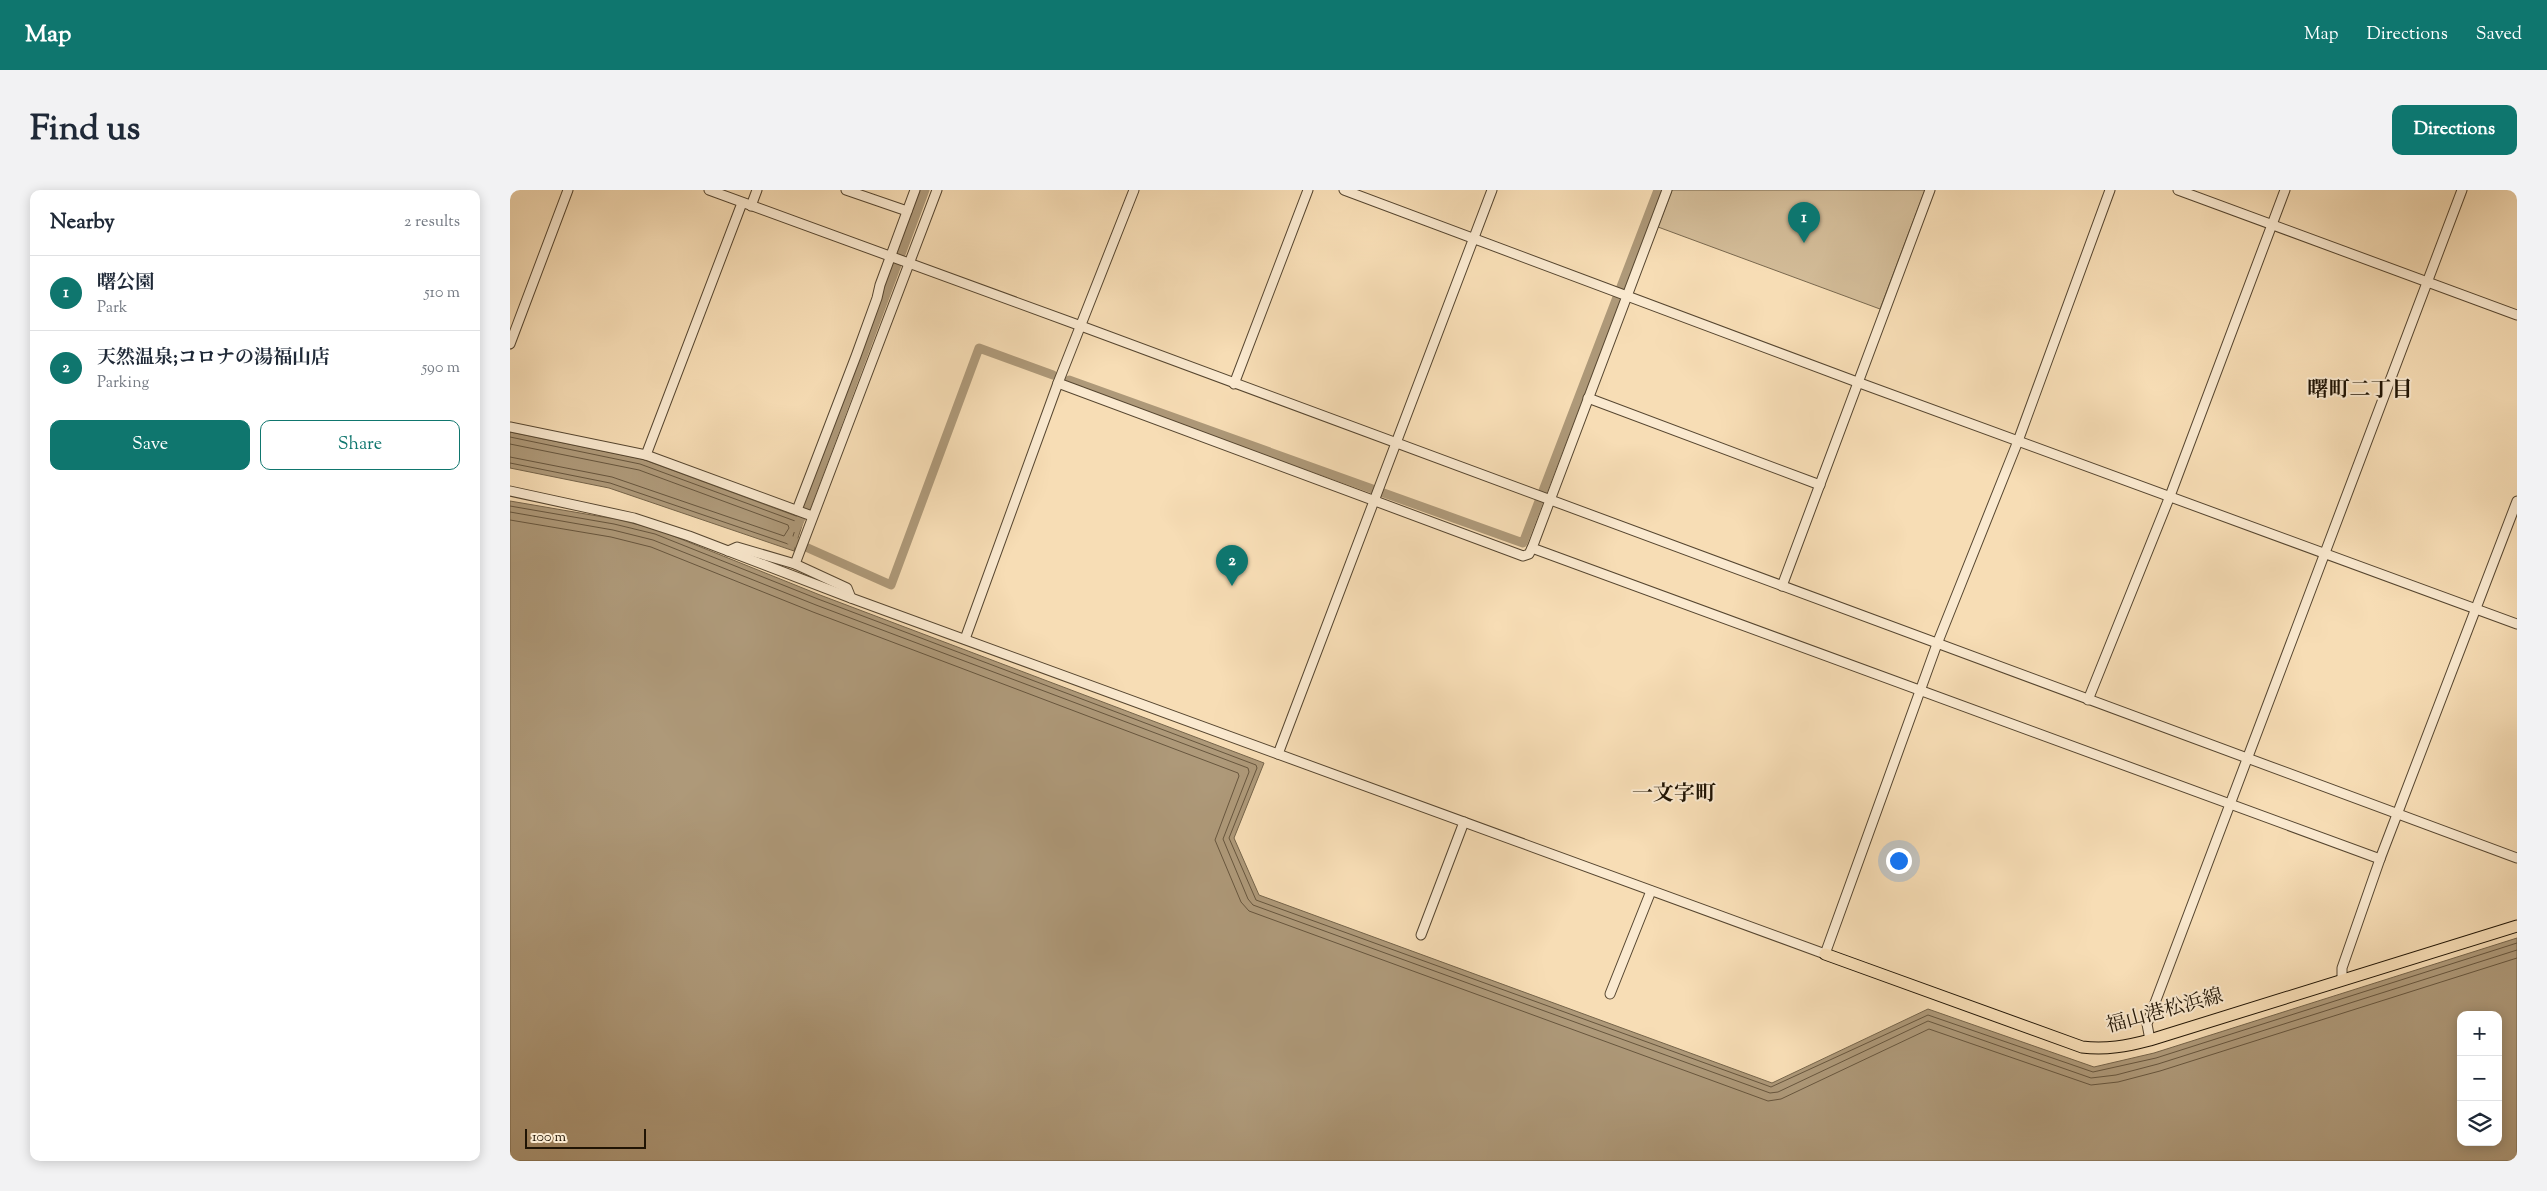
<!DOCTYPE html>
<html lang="en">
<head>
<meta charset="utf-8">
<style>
	:root { --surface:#fff; --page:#f2f2f3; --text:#1f2937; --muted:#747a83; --line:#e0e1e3; --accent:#0f766e }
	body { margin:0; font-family:"Sorts Mill Goudy","Noto Serif JP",serif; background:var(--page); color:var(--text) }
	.controls { position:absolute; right:15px; bottom:15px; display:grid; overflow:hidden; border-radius:10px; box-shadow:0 2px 12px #0003 }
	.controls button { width:45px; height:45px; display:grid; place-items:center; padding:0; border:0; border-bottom:1px solid var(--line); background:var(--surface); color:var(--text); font:25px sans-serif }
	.scale { position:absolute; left:15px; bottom:12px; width:121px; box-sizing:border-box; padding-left:5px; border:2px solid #201404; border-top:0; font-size:14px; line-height:18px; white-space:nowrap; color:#201404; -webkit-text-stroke:4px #fae9cf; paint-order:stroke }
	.you { position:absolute; left:1388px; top:670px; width:18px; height:18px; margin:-12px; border:4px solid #fff; border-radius:50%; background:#1a73e8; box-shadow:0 0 0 8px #1a73e833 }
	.badge { display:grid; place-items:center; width:32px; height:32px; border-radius:50%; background:var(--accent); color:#fff; font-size:16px; font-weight:700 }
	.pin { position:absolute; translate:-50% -41px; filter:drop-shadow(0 1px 2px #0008) }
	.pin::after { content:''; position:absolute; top:26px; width:18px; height:15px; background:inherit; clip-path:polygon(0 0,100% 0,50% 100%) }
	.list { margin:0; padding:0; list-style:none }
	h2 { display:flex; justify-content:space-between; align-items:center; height:65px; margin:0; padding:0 20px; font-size:21px }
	h2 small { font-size:16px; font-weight:400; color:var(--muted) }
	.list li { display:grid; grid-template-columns:32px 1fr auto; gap:15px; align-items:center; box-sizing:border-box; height:75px; padding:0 20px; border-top:1px solid var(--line) }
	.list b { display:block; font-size:19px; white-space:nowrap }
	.list p { margin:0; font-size:16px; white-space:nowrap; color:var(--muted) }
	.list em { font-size:16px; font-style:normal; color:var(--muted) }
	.actions { display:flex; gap:10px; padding:15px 20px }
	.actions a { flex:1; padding:11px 0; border:1px solid var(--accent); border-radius:10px; text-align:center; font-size:18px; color:var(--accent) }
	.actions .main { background:var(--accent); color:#fff }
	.icon { flex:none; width:28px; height:28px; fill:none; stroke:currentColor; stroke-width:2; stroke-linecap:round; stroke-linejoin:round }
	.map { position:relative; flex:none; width:2007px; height:971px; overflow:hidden; border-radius:10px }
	header { display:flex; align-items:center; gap:30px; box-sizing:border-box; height:70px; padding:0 25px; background:var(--accent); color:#fff }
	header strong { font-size:24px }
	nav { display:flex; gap:28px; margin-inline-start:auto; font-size:18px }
	.intro { display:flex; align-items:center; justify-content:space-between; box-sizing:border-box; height:120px; padding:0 30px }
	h1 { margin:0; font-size:35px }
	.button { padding:12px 22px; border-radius:10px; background:var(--accent); color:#fff; font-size:18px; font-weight:700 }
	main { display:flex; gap:30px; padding:0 30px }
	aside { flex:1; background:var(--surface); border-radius:10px; box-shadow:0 2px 12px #0003 }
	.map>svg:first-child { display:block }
	.green { fill:#d2bb97; stroke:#79684e }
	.water { fill:#ae9979; stroke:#75644a; fill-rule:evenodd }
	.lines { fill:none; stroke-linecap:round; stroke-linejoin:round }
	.shore { stroke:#67563e; stroke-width:1 }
	.canal { stroke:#ae9979; stroke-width:9 }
	.minor-casing { stroke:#564630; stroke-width:11 }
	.major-casing { stroke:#201404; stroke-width:13 }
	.minor { stroke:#fae9cf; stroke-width:9 }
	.major { stroke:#f7ddb5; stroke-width:11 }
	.labels { text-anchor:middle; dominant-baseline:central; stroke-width:4; stroke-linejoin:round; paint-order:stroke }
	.street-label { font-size:20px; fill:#201404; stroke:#fae9cf }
	.neighbourhood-label { font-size:21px; font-weight:bold; fill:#201404; stroke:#fae9cf }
</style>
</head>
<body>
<header>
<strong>Map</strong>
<nav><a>Map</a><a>Directions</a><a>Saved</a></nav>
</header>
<div class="intro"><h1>Find us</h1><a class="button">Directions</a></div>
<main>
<aside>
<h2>Nearby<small>2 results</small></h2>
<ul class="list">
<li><span class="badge">1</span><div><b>曙公園</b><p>Park</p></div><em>510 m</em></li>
<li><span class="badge">2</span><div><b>天然温泉;コロナの湯福山店</b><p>Parking</p></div><em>590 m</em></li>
</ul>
<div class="actions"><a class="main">Save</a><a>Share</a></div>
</aside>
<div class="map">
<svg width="2007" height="971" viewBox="0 0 2007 971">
	<rect width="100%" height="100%" fill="#f7ddb5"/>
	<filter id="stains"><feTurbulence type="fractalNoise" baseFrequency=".004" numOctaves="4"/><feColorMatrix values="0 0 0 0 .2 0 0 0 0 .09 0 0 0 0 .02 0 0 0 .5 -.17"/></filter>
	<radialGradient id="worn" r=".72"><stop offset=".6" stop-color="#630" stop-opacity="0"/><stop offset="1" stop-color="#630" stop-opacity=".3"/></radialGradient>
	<path class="green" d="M 1162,0 L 1415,0 L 1370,119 L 1148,37 Z"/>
	<g class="water">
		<path d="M 0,242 L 132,269 L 294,329 L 284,361 L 99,298 L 0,278 Z"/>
		<path d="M 0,311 L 105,329 L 146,339 L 310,405 L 754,573 L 724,648 L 749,705 L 1262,893 L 1418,819 L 1584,877 L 1644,863 L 2007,748 L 2007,971 L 0,971 ZM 1951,825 L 1988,825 L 1988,952 L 1951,952 Z"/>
	</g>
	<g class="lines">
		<g class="shore">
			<path d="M 0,247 L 130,274 L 285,331 L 287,334 L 281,352 L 278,354 L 100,293 L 0,273"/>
			<path d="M 0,254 L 129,280 L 278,335 L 279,338 L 274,346 L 102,287 L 0,267"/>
			<path d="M 0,316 L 104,334 L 145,344 L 308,409 L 746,575 L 747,578 L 719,648 L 746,710 L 1261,897 L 1418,825 L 1583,882 L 1646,868 L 2007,753"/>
			<path d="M 0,322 L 103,340 L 143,350 L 306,415 L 738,578 L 739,582 L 713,649 L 738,709 L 743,715 L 1260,903 L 1268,902 L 1418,831 L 1581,888 L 1606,885 L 1648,874 L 2007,760"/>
			<path d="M 0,330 L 101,347 L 141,357 L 303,422 L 728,583 L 729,586 L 705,650 L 731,712 L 739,721 L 1258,911 L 1271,909 L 1419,839 L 1581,895 L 1608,892 L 1650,881 L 2007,768"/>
		</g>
		<g class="canal">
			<path d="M 559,190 L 1013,353 L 1148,0"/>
			<path d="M 286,338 L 296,318 L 415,0"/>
			<path d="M 280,350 L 381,395 L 469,158 L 543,185"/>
		</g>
		<g class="minor-casing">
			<g id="minor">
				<path d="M 199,0 L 571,136 L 2007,668"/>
				<path d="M 336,0 L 397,21"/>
				<path d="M 834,0 L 1347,192 L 2007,434"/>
				<path d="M 1157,0 L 1022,358 L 1870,669"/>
				<path d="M 1668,0 L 2007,125"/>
				<path d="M 241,16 L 247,0"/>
				<path d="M 0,154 L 58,0"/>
				<path d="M 548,193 L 1013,366 L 1019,364 L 1022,358"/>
				<path d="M 724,194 L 798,0"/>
				<path d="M 1078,208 L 1310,295"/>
				<path d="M 0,237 L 136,265 L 302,326"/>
				<path d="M 136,265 L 232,13"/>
				<path d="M 0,301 L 124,328 L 179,346 L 341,408 L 1315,764 L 1427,454 L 1508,251 L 1600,0"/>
				<path d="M 287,320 L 346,166 L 367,108 L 370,95 L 405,0"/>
				<path d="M 218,361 L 227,357 L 285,374"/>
				<path d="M 1272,396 L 1420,0"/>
				<path d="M 341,408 L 337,398 L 285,374 L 427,0"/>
				<path d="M 455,449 L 548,193 L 624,0"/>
				<path d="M 1578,510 L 1660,306 L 1775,0"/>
				<path d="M 768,564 L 982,0"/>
				<path d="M 911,745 L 954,632"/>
				<path d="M 1832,790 L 1832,778 L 1870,669 L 2007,311"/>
				<path d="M 1100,804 L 1141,701"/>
				<path d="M 1640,850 L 1637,834 L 1952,0"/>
			</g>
		</g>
		<g class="major-casing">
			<path id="major" d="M 1315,764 L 1572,857 C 1596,860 1617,856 1640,850 L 2007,736"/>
		</g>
		<use href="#minor" class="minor"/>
		<use href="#major" class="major"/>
	</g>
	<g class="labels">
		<g class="street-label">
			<text transform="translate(1655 822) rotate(-15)">福山港松浜線</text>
		</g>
		<g class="neighbourhood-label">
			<text x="1850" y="201">曙町二丁目</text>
			<text x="1164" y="605">一文字町</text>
		</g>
	</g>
	<rect width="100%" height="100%" filter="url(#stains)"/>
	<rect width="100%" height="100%" fill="url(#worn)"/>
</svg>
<div class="controls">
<button>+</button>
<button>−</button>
<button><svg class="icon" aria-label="layers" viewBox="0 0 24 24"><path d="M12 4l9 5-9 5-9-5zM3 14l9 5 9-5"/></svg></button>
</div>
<div class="scale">100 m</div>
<div class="you"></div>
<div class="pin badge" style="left:1294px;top:53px">1</div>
<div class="pin badge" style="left:722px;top:396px">2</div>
</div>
</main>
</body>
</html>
